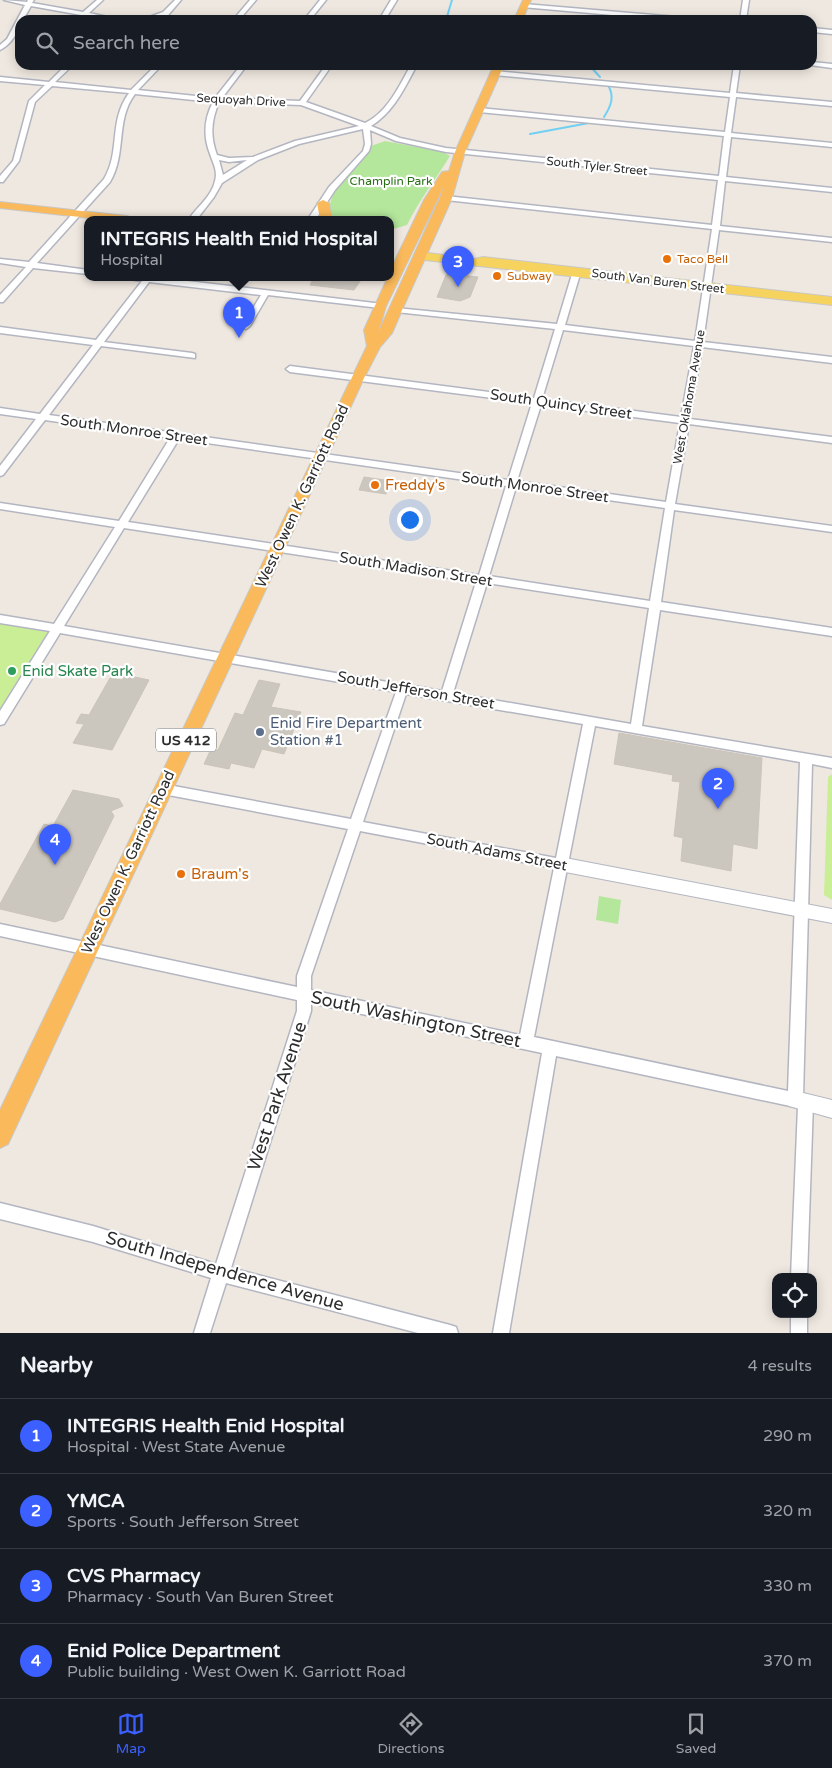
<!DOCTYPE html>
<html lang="en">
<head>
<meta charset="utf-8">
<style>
	:root { --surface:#171b24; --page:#20242c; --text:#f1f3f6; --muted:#9ea1a6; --line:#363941; --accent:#3c60ff }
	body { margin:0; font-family:"Varela Round",sans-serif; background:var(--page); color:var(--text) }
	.controls { position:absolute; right:15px; bottom:15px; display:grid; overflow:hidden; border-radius:10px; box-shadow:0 2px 12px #0003 }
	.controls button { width:45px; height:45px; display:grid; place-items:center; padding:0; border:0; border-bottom:1px solid var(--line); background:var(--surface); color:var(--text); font:25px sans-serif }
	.you { position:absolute; left:409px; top:519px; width:18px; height:18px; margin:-12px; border:4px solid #fff; border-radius:50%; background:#1a73e8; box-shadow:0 0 0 8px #1a73e833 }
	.badge { display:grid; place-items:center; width:32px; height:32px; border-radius:50%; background:var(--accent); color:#fff; font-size:16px; font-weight:700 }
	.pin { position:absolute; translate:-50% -41px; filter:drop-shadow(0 1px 2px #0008) }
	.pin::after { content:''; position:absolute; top:26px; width:18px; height:15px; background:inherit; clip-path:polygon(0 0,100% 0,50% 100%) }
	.popup { position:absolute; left:84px; top:216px; width:310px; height:65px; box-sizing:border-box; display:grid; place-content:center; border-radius:10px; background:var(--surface); filter:drop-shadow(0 1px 4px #0005); font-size:16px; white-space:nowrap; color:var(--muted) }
	.popup b { font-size:19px; color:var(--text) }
	.popup::after { content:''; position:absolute; left:50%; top:100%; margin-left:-10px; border:10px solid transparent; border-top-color:var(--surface) }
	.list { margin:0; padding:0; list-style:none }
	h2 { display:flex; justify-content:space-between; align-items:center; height:65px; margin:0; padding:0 20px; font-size:21px }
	h2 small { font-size:16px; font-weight:400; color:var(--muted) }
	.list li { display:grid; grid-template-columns:32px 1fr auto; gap:15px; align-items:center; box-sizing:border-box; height:75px; padding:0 20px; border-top:1px solid var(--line) }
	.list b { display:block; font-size:19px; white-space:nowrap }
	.list p { margin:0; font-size:16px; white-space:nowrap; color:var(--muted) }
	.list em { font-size:16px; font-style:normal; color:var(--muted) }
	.icon { flex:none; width:28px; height:28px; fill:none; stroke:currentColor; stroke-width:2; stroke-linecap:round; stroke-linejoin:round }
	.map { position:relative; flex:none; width:832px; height:1333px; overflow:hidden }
	.search { position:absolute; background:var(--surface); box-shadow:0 2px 12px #0003; left:15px; right:15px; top:15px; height:55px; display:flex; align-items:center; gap:12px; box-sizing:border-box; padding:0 18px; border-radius:15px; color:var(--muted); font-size:19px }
	.sheet { height:365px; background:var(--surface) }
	nav { display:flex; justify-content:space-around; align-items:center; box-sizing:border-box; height:70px; border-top:1px solid var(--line); background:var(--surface); font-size:14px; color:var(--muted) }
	nav a { display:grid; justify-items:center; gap:2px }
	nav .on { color:var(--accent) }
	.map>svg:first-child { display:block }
	.green { fill:#b4e79b }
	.pitch { fill:#c9ee96 }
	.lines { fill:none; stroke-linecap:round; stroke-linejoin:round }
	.stream { stroke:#70d0f3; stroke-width:2 }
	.building { fill:#cbc6be; stroke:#cbc4b9 }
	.minor-casing { stroke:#b3b6c1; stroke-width:3 }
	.tertiary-casing { stroke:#b3b6c1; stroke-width:2 }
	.primary-casing { stroke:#c8c8c8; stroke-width:2 }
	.trunk-casing { stroke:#c8c8c8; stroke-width:2 }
	.minor { fill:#fff; fill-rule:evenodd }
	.tertiary { fill:#fff; fill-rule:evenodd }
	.primary { fill:#f6d35e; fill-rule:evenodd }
	.trunk { fill:#faba5c; fill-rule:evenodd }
	.food-dot { fill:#e8710a; stroke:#fff; stroke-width:2 }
	.leisure-dot { fill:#2e9e5b; stroke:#fff; stroke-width:2 }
	.service-dot { fill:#5c6f8a; stroke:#fff; stroke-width:2 }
	.labels { text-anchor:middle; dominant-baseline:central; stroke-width:4.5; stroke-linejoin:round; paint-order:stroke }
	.far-street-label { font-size:12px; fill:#2d2d2d; stroke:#fff }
	.far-park-label { font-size:12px; fill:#2a6f18; stroke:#fff }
	.far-food-label { font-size:12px; fill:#c56008; stroke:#fff; text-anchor:start }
	.shield { fill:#fff; stroke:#6c6c6c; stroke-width:1 }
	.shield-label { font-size:14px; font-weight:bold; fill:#2d2d2d }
	.street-label { font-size:15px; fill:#2d2d2d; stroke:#fff }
	.food-label { font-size:15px; fill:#c56008; stroke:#fff; text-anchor:start }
	.leisure-label { font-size:15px; fill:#27864d; stroke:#fff; text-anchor:start }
	.service-label { font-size:15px; fill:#4e5e75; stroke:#fff; text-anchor:start }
	.near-street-label { font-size:18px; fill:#2d2d2d; stroke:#fff }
</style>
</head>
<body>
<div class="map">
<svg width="832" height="1333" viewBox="0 0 832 1333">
	<rect width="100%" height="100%" fill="#efe8e0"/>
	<g class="green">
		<path d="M 385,141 L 443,152 L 450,156 C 436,179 419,200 407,225 L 390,230 L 390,219 L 331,219 C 322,186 360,174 371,146 Z"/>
		<path d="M 599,896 L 621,900 L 618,924 L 596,920 Z"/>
	</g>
	<g class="pitch">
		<path d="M 0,623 L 48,632 L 0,709 Z"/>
		<path d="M 832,774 L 832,900 L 824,895 L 828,777 Z"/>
	</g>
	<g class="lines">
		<g class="stream">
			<path d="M 446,20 L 452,0"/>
			<path d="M 589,65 L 600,77"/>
			<path d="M 604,117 C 611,106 615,97 608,85"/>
			<path d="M 530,134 L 589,123"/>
		</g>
	</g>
	<g class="building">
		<path d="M 450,274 L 478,277 L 470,297 L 460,301 L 437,297 L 446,275 Z"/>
		<path d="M 314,277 L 363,277 L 354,290 L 310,285 Z"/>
		<path d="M 364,477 L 391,481 L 386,494 L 359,490 Z"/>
		<path d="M 125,675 L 149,680 L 112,750 L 73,743 L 84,724 L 76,723 L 81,714 L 89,715 L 110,678 L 122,680 Z"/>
		<path d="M 259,680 L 280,684 L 271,707 L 301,712 L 284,754 L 262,749 L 254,768 L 231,763 L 229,769 L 204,764 L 211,749 L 218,750 L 235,713 L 243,715 Z"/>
		<path d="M 619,733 L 762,758 L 757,849 L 733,844 L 731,871 L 681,861 L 683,838 L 674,836 L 680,782 L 672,781 L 673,775 L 614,764 Z"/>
		<path d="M 73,790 L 119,799 L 123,806 L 111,811 L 114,816 L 63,919 L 55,922 L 0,909 L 0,904 L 44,824 L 53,826 Z"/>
	</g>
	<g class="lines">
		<g class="minor-casing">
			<g id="minor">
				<path d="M 4,0 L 27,2 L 28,0 L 34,0 L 32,3 L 83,12 L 97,0 L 103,0 L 89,13 L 122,20 L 109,20 L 31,6 L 23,20 L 20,20 C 20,32 10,45 0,50 L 0,45 L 7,39 L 25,5 Z"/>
				<path d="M 175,0 L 181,0 L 164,20 L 158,20 L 160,17 L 150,20 L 141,20 L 163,12 Z"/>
				<path d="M 250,0 L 256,0 L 239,20 L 233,20 Z"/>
				<path d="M 320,0 L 326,0 L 310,20 L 304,20 Z"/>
				<path d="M 391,0 L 397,0 L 385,20 L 379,20 Z"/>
				<path d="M 743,0 L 749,0 L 746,20 L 740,20 Z"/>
				<path d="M 524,4 L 689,18 L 692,20 L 669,20 L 522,7 Z"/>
				<path d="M 812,28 L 832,30 L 832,34 L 812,32 Z"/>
				<path d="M 812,62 L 832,64 L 832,68 L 810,65 L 812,65 Z"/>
				<path d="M 66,65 L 73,65 L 55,82 L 131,90 L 156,65 L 162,65 L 138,90 L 215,98 L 241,65 L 247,65 L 222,98 L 300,101 L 326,65 L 332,65 L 306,102 L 365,123 C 388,112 399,86 411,65 L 417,65 C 405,87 394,112 371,126 L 400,138 L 446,148 L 719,176 L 724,136 L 479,112 L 476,110 L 479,108 L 725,132 L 730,97 L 495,75 L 492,73 L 495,71 L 730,93 L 734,65 L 740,65 L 736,93 L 832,102 L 832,106 L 736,97 L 731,133 L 832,143 L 832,147 L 731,137 L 726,177 L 832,188 L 832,192 L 725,181 L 720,226 L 832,238 L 832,242 L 719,230 L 703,342 L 832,357 L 832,363 L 702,347 L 690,419 L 832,437 L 832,443 L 689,424 L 675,504 L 832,526 L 832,532 L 674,510 L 661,602 L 832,628 L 832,636 L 660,610 L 642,726 L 832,758 L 832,768 L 812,764 L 803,1097 L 806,1096 L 811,1098 L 813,1103 L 807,1277 L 791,1277 L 798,1106 L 795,1107 L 556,1056 L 509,1333 L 493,1333 L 542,1053 L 311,1003 L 311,1011 L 231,1268 L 450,1325 L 456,1327 L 458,1333 L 418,1333 L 226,1283 L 210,1333 L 194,1333 L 211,1278 L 93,1242 L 0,1219 L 0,1203 L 93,1226 L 216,1264 L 297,1011 L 297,1000 L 0,936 L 0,924 L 297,987 L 297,976 L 348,829 L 163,794 L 159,792 L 157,789 L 159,786 L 163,784 L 351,819 L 396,692 L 60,633 L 4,724 L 0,725 L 0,711 L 50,631 L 0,623 L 0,615 L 54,624 L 115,527 L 0,509 L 0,503 L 119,521 L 170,438 L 45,420 L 3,475 L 0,476 L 0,466 L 36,419 L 0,414 L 0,408 L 40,414 L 93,345 L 0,333 L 0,327 L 96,340 L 142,281 L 129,279 L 125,277 L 153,277 L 383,304 L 384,306 L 380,308 L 268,295 L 250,326 L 246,329 L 242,326 L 261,295 L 149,282 L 104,342 L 192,353 L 195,354 L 195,358 L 101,346 L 49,415 L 508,480 L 532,403 L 290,372 L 286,369 L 290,366 L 534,398 L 555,329 L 396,312 L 392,310 L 396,308 L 557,324 L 573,271 L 577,269 L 581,271 L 565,325 L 695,341 L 712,229 L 446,200 L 442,198 L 446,196 L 712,225 L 718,180 L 446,152 L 396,141 L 370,130 L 371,144 L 369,151 L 335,190 L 316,219 L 308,219 L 329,187 L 363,151 L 365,144 L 363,129 L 299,144 L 258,160 L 222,183 L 214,197 L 197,219 L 189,219 C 197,207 212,196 215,181 C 218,171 213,163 210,154 C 203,136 204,119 213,102 L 135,94 C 115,120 127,154 110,182 L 37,263 L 88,270 L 88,274 L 33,268 L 3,302 L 0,302 L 0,295 L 26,267 L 0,263 L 0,259 L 29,262 L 104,179 C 121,150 108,122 129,93 L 52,86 L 35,102 L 19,161 L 3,182 L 0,182 L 0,176 L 13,161 L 29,101 L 45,85 L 0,81 L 0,77 L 49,82 ZM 219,102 L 301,105 L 359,126 L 295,141 L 253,157 L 229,158 L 217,155 C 210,136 211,121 219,102 ZM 219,160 L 229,162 L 247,160 L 223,175 ZM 563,330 L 694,346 L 681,417 L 542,399 ZM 541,405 L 680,423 L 666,502 L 517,481 ZM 179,439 L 506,486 L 479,575 L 128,522 ZM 516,487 L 665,508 L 650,601 L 489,576 ZM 124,528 L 476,582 L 442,691 L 408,685 L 403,683 L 399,684 L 64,626 ZM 487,583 L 649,608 L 631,724 L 453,693 ZM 406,694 L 583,724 L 556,858 L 363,822 ZM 595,726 L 800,762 L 788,1091 L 534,1037 ZM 360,831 L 554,868 L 520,1035 L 311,990 L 311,976 Z"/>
				<rect x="791" y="1314" width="16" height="19"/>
			</g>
		</g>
		<g class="tertiary-casing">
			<g id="tertiary">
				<path d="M 560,857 L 832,909 L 832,923 L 560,871 L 554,869 L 552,864 L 554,859 Z"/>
				<path d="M 795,1091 L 832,1100 L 832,1118 L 789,1106 L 786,1100 L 789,1094 Z"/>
			</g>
		</g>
		<g class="primary-casing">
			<path id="primary" d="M 420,252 L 475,259 L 483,257 L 832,297 L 832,305 L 416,259 L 414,256 L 416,253 Z"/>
		</g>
		<g class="trunk-casing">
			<g id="trunk">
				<path d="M 523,0 L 531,0 L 522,20 L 514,20 Z"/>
				<path d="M 494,65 L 504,65 L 465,152 L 452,198 L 402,310 L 392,333 L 380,347 L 364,378 L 8,1144 L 0,1148 L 0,1110 L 367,346 L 364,330 L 388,277 L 390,277 L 390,271 L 424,200 L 442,172 L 449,171 L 455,152 ZM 444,186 L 440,198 L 378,333 L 386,306 Z"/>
				<path d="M 323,200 L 329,203 L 332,219 L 320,219 L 317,203 Z"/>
				<path d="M 0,202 L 127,216 L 133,219 L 98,219 L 0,208 Z"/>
			</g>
		</g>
		<use href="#minor" class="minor"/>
		<use href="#tertiary" class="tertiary"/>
		<use href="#primary" class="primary"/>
		<use href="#trunk" class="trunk"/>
	</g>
	<g class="food-dot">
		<circle cx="667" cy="259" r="5"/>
		<circle cx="497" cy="276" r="5"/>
		<circle cx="375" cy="485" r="5"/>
		<circle cx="181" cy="874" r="5"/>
	</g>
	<circle class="leisure-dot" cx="12" cy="671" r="5"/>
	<circle class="service-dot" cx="260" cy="732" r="5"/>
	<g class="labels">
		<g class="far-street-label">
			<text transform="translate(241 100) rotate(3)">Sequoyah Drive</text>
			<text transform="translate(597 166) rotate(6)">South Tyler Street</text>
			<text transform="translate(658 281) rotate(7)">South Van Buren Street</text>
			<text transform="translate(689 397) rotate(-80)">West Oklahoma Avenue</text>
		</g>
		<g class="far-park-label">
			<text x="391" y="181">Champlin Park</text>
		</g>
		<g class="far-food-label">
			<text x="677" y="259">Taco Bell</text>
			<text x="507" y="276">Subway</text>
		</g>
		<rect class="shield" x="156" y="728.5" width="60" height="23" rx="4"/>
		<g class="shield-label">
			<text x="186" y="740">US 412</text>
		</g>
		<g class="street-label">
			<text transform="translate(561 404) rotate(8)">South Quincy Street</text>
			<text transform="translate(134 430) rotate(8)">South Monroe Street</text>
			<text transform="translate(535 487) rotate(8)">South Monroe Street</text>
			<text transform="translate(302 496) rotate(-65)">West Owen K. Garriott Road</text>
			<text transform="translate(416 569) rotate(9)">South Madison Street</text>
			<text transform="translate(416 690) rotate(10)">South Jefferson Street</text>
			<text transform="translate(497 852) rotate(11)">South Adams Street</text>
			<text transform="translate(128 862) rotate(-65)">West Owen K. Garriott Road</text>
		</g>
		<g class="food-label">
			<text x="385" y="485">Freddy's</text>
			<text x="191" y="874">Braum's</text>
		</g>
		<g class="leisure-label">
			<text x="22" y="671">Enid Skate Park</text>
		</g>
		<g class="service-label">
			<text x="270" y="723">Enid Fire Department<tspan x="270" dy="17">Station #1</tspan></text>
		</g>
		<g class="near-street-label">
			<text transform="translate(416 1019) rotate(12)">South Washington Street</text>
			<text transform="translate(277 1096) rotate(-72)">West Park Avenue</text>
			<text transform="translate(225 1271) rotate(16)">South Independence Avenue</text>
		</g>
	</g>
</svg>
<div class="controls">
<button><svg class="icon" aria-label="locate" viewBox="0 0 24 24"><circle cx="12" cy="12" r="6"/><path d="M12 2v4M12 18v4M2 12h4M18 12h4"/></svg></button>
</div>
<div class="you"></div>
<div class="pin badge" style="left:239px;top:338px">1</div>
<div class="popup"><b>INTEGRIS Health Enid Hospital</b>Hospital</div>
<div class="pin badge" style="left:718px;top:809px">2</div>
<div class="pin badge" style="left:458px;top:287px">3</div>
<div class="pin badge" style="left:55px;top:865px">4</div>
<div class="search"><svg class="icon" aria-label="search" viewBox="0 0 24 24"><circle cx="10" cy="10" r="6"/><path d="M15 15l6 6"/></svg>Search here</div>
</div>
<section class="sheet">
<h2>Nearby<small>4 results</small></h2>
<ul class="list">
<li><span class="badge">1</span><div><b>INTEGRIS Health Enid Hospital</b><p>Hospital · West State Avenue</p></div><em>290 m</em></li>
<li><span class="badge">2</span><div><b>YMCA</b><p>Sports · South Jefferson Street</p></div><em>320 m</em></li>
<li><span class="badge">3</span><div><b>CVS Pharmacy</b><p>Pharmacy · South Van Buren Street</p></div><em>330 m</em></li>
<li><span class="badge">4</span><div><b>Enid Police Department</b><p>Public building · West Owen K. Garriott Road</p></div><em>370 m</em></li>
</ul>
</section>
<nav>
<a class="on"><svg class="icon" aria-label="map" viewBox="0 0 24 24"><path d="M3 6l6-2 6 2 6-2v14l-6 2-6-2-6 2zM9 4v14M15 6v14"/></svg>Map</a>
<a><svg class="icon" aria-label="directions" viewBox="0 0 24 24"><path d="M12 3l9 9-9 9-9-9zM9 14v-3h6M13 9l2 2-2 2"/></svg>Directions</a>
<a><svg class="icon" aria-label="saved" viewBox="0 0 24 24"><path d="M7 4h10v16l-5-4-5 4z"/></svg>Saved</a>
</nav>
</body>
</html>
